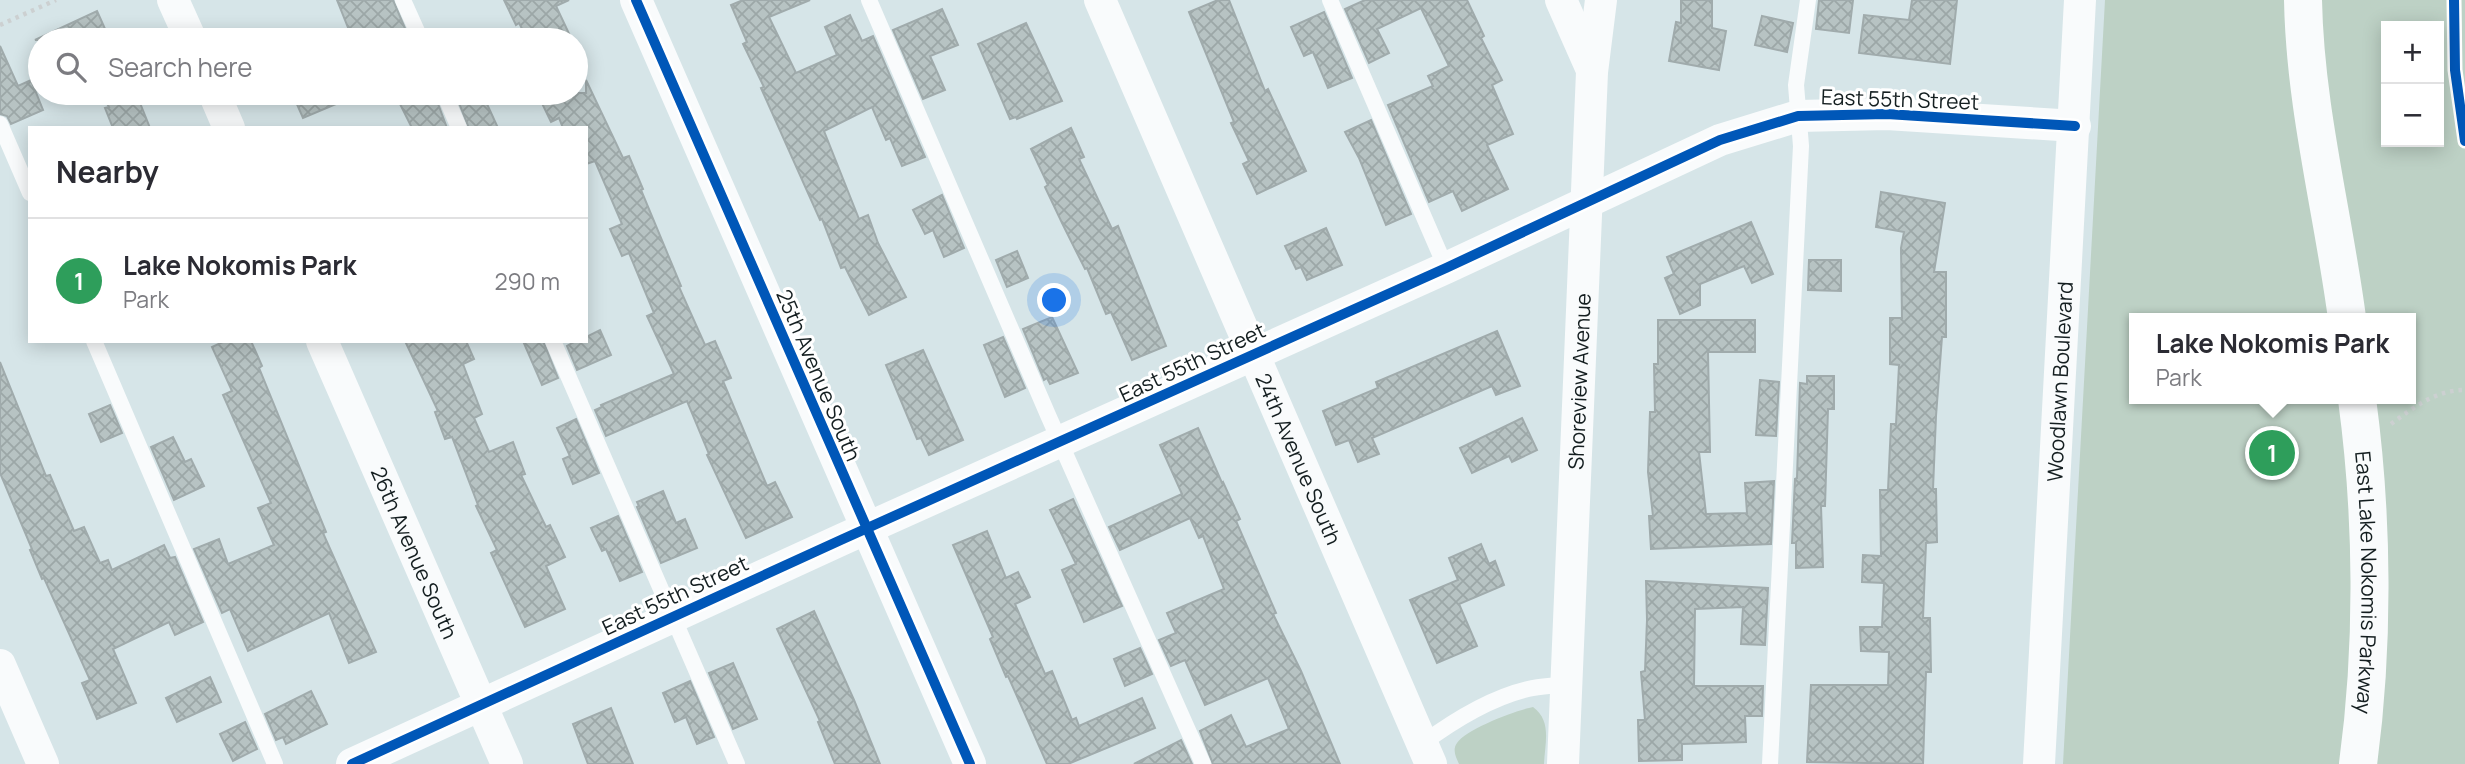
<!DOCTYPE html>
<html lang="en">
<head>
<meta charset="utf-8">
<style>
	:root { --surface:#fff; --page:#f2f2f3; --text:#2b2b33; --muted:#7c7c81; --line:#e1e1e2; --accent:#111827 }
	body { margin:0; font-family:Manrope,sans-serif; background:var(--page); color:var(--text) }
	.controls { position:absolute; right:21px; top:21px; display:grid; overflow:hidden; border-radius:0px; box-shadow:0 4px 18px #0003 }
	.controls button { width:63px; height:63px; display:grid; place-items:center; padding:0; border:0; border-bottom:2px solid var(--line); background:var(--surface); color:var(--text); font:35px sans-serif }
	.you { position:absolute; left:1055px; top:301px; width:24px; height:24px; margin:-18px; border:5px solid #fff; border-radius:50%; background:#1a73e8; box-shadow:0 0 0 10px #1a73e833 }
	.badge { display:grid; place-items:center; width:46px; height:46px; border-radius:50%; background:var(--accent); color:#fff; font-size:23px; font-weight:700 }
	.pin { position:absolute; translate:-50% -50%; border:4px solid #fff; box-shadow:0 2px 7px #0006 }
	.popup { position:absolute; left:2129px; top:313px; width:287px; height:91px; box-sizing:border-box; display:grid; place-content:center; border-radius:0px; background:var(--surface); filter:drop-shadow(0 2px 5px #0005); font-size:23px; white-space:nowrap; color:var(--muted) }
	.popup b { font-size:26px; color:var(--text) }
	.popup::after { content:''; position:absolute; left:50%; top:100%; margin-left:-14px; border:14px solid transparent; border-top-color:var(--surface) }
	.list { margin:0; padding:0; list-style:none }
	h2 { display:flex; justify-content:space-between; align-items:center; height:91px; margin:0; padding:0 28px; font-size:30px }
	h2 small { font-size:23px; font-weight:400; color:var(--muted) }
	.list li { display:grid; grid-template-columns:46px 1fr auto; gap:21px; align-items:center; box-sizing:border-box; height:126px; padding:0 28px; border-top:2px solid var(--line) }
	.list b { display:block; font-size:26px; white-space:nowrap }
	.list p { margin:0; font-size:23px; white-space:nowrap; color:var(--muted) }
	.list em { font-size:23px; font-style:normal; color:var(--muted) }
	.icon { flex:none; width:38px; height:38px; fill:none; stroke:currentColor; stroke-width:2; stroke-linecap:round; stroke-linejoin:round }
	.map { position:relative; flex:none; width:2465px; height:764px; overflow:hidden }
	.search { position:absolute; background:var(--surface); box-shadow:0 4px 18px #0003; left:28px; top:28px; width:560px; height:77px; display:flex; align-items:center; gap:18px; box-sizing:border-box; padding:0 24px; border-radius:38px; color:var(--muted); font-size:26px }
	.panel { position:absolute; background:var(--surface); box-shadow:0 4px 18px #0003; left:28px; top:126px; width:560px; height:217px; border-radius:0px }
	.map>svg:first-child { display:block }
	.park { fill:#bdd1c5; fill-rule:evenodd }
	.building { fill:url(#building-cross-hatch); stroke:#a0abac; stroke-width:2 }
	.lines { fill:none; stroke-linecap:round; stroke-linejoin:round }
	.path { stroke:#ccd0d1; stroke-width:4.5; stroke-dasharray:3.5 5; stroke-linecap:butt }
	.lane { stroke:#f9fbfc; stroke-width:16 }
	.street { stroke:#f9fbfc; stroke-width:32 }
	.secondary { stroke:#f9fbfc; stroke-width:38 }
	.cycleway-casing { stroke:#fff; stroke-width:15 }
	.cycleway { stroke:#0057b8; stroke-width:10 }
	.labels { text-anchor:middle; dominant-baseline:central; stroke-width:6; stroke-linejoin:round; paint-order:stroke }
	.street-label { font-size:21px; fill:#141e20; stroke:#fff }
</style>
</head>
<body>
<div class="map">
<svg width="2465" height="764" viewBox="0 0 2465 764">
	<defs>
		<pattern id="building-cross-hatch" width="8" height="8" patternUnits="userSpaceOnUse" patternTransform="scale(1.75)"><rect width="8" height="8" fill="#b7c3c3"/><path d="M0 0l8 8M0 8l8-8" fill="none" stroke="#9ca7a7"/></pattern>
	</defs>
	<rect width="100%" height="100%" fill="#d6e5e8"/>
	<g class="park">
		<path d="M 2105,0 L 2465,0 L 2465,764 L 2063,764 ZM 2386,26 L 2439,26 L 2439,142 L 2386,142 ZM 2134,318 L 2410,318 L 2410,399 L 2134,399 Z"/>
		<path d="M 1533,707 C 1552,721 1545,742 1544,764 L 1459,764 C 1456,757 1452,750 1457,743 C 1466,729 1517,710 1533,707 Z"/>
	</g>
	<g class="building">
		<path d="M 337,0 L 393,0 L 410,40 L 353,40 Z"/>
		<path d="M 504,0 L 569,0 L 556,6 L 572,40 L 528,40 L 519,23 L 516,25 Z"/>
		<path d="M 743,0 L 810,0 L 769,17 L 796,73 L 837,55 L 825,27 L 850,15 L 862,41 L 873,36 L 925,157 L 902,166 L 890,138 L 886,140 L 872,107 L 824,131 L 859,219 L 868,215 L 878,243 L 906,297 L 869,315 L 845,267 L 841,268 L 822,219 L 820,220 L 761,88 L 764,87 L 743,44 L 747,42 L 731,5 Z"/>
		<path d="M 1218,0 L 1229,0 L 1265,91 L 1268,89 L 1306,171 L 1257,194 L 1243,164 L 1249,161 L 1231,123 L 1234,122 L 1189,12 Z"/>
		<path d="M 1365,0 L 1467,0 L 1484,36 L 1481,38 L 1502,80 L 1492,85 L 1513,134 L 1487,145 L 1508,189 L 1462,211 L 1453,191 L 1429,202 L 1388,105 L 1433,86 L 1428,76 L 1449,66 L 1421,8 L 1377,29 L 1389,53 L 1369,63 L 1345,9 Z"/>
		<path d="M 1681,0 L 1712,0 L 1712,28 L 1726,31 L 1719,70 L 1669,61 L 1676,22 L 1681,23 Z"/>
		<path d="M 1819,0 L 1853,0 L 1849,33 L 1816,29 Z"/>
		<path d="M 1912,0 L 1957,0 L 1950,64 L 1859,53 L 1864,15 L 1909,20 Z"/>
		<path d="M 942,9 L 958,45 L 930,56 L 945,90 L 923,99 L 893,30 Z"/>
		<path d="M 97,11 L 110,40 L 35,40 Z"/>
		<path d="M 1324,12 L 1352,78 L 1328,88 L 1313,52 L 1304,56 L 1291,27 Z"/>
		<path d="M 1762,16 L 1793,23 L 1787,52 L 1755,45 Z"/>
		<path d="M 1026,23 L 1062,101 L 1017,119 L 1016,117 L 1010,119 L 978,44 Z"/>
		<path d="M 0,46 L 18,86 L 31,80 L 43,110 L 11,124 L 7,116 L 0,114 Z"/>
		<path d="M 586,80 L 623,158 L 629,156 L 643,189 L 641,190 L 681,286 L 679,287 L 705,345 L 715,341 L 731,378 L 723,381 L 767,486 L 775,482 L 792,517 L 746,538 L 707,455 L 709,454 L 687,401 L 606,436 L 595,410 L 602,407 L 601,405 L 674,374 L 647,316 L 654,313 L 629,253 L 622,256 L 610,229 L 622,224 L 595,161 L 586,164 L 586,128 L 563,128 L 559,118 L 551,122 L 537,93 L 586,93 Z"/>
		<path d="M 101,93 L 136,93 L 150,128 L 113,128 L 105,108 L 109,107 Z"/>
		<path d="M 292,93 L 362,93 L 303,118 Z"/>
		<path d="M 413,93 L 434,93 L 447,128 L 412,128 L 398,100 Z"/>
		<path d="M 455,93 L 482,93 L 498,128 L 469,128 Z"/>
		<path d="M 1371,120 L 1411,214 L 1386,225 L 1359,158 L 1345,132 Z"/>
		<path d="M 1071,128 L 1084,157 L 1079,159 L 1112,229 L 1118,226 L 1166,346 L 1132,360 L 1111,312 L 1106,314 L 1087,268 L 1085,269 L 1063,225 L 1045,187 L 1048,185 L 1031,149 Z"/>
		<path d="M 1881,192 L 1945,203 L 1934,272 L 1946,272 L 1946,337 L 1942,337 L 1936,416 L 1933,489 L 1936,489 L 1937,542 L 1926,543 L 1923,618 L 1930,618 L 1931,672 L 1926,672 L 1923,764 L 1807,762 L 1811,685 L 1888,685 L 1889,652 L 1861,651 L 1860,627 L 1882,627 L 1884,583 L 1862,582 L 1863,555 L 1881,556 L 1880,490 L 1888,490 L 1891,424 L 1896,424 L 1899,365 L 1890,364 L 1890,318 L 1902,318 L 1901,248 L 1904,232 L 1876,227 Z"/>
		<path d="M 942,195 L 964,248 L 944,257 L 933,230 L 925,234 L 913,210 Z"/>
		<path d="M 1751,222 L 1773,274 L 1752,283 L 1744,266 L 1700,284 L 1700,305 L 1680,314 L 1665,278 L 1674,274 L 1667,257 Z"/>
		<path d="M 1326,228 L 1342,265 L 1307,280 L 1301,267 L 1296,269 L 1285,246 Z"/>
		<path d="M 1017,251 L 1028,278 L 1007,287 L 996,260 Z"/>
		<path d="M 1809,260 L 1841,260 L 1841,291 L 1808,290 Z"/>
		<path d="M 1052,317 L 1078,373 L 1050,384 L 1047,378 L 1044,380 L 1023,329 Z"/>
		<path d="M 1658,320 L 1755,320 L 1755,352 L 1708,352 L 1710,452 L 1699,452 L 1706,514 L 1747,513 L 1745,483 L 1774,481 L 1771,544 L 1651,549 L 1649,516 L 1653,516 L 1648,472 L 1650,412 L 1655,412 L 1654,364 L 1658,364 Z"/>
		<path d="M 600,330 L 611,355 L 577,370 L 567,346 L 576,341 L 586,341 L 586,337 Z"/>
		<path d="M 1497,331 L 1520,386 L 1496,395 L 1492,386 L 1372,438 L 1379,454 L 1358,462 L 1349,440 L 1336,445 L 1323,411 L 1378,388 L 1376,382 Z"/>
		<path d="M 1003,337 L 1025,388 L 1005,397 L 984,345 Z"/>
		<path d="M 225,341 L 251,341 L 262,366 L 259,368 L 326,532 L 323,533 L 376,652 L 349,663 L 329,613 L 248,651 L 230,609 L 222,613 L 194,549 L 219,539 L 228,564 L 274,545 L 258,508 L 271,503 L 223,395 L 232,391 L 212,347 Z"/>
		<path d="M 405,341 L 466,341 L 474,359 L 463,364 L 482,414 L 474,418 L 489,452 L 513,442 L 525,474 L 521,475 L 546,527 L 550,525 L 565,557 L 546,566 L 565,609 L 525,627 L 491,553 L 497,550 L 476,506 L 478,505 L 452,437 L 445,439 L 435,412 L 438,411 Z"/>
		<path d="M 523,341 L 543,341 L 558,378 L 542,385 Z"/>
		<path d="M 923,350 L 963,440 L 929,455 L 921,438 L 917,439 L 886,365 Z"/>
		<path d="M 0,362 L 46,476 L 50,475 L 74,531 L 84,527 L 100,563 L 108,560 L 112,570 L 164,545 L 170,558 L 175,557 L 203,622 L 175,635 L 169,622 L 113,649 L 136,703 L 97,719 L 82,683 L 90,680 L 44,578 L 42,579 L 30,550 L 32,549 L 0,473 Z"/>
		<path d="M 1807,376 L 1834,376 L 1834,409 L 1828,409 L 1825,506 L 1821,506 L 1823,567 L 1796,568 L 1796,543 L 1792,543 L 1795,479 L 1797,478 L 1800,383 L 1807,384 Z"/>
		<path d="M 1760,380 L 1779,382 L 1776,436 L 1756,435 Z"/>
		<path d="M 110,405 L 122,433 L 101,442 L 89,414 Z"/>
		<path d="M 1522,418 L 1537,450 L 1512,462 L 1509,456 L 1472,473 L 1460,448 Z"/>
		<path d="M 576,419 L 599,473 L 573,484 L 563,459 L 570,456 L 557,428 Z"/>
		<path d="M 1198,428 L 1222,483 L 1223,482 L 1240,519 L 1236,521 L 1276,613 L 1273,614 L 1301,671 L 1340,764 L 1213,764 L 1200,731 L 1231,715 L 1246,747 L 1289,729 L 1268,678 L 1205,705 L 1185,660 L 1171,666 L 1159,640 L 1176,633 L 1167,613 L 1224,589 L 1203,536 L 1199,538 L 1190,518 L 1120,550 L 1109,527 L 1182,494 L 1160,445 Z"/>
		<path d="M 173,437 L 185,462 L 191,459 L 204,486 L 174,500 L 151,447 Z"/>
		<path d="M 663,491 L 676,523 L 685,519 L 697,548 L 661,563 L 637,507 L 639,506 L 637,502 Z"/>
		<path d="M 1073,499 L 1122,606 L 1084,622 L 1062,570 L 1076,564 L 1050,510 Z"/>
		<path d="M 618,516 L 642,572 L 620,581 L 606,549 L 602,551 L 591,528 Z"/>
		<path d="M 987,531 L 1006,578 L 1018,572 L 1030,597 L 1015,604 L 1045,674 L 1052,671 L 1072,720 L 1076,718 L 1079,726 L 1142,698 L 1155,728 L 1068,764 L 1047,764 L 1008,676 L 1006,677 L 990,639 L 993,637 L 953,545 Z"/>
		<path d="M 1481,544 L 1489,564 L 1495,561 L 1504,585 L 1459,604 L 1477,646 L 1437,663 L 1410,600 L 1458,580 L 1449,558 Z"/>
		<path d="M 1646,581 L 1768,588 L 1765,645 L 1741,644 L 1743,607 L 1695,609 L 1694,686 L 1763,686 L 1762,716 L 1745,716 L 1746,742 L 1682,744 L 1682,760 L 1639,761 L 1638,720 L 1645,720 L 1641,672 L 1645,671 L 1647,620 Z"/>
		<path d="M 814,611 L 854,700 L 880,764 L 835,764 L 818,722 L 820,721 L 777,629 Z"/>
		<path d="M 1140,648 L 1152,674 L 1125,686 L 1114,659 Z"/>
		<path d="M 733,663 L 757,719 L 733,729 L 709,673 Z"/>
		<path d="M 210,677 L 221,702 L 177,722 L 166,698 Z"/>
		<path d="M 690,681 L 714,737 L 697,744 L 686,717 L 675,722 L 663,693 Z"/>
		<path d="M 311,691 L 327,724 L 286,744 L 283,737 L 276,740 L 265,714 Z"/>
		<path d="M 611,708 L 633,764 L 588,764 L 573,724 Z"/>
		<path d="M 245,722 L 257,749 L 233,761 L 220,734 Z"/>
		<path d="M 1181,740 L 1192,764 L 1134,764 Z"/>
	</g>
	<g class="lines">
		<g class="path">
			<path d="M 0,25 L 56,0"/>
			<path d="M 2391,424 C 2414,407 2436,390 2465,390"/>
		</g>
		<g class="lane">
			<path d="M 403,0 L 421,40"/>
			<path d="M 869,0 L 1048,415 L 1203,764"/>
			<path d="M 1330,0 L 1446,268"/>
			<path d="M 444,93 L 459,128"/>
			<path d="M 0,124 L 30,193"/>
			<path d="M 94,341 L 275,764"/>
			<path d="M 553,341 L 737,764"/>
			<path d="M 1422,744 C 1453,721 1490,698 1528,689 C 1541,686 1554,686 1566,684"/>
			<path d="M 1770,764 L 1801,146 L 1796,85 L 1808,0"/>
		</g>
		<g class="street">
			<path d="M 173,0 L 191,40"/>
			<path d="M 636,0 L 970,764"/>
			<path id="s1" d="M 1100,0 L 1431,764"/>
			<path d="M 1561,0 L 1592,70"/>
			<path d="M 214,93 L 229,128"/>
			<path id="s2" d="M 322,341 L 507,764"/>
			<path d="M 0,665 L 43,764"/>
			<path d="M 352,764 L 843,539 L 1446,268 L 1720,140 L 1798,116 L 1887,114 L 2075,126"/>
			<path id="s3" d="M 1563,764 L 1592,72 L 1601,0"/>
			<path id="s4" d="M 2039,764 L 2080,0"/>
		</g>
		<g class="secondary">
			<path d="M 2303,0 C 2305,108 2333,212 2347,318"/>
			<path id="s5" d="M 2357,399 C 2373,517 2374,646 2358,764"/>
		</g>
		<g class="cycleway-casing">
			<g id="cycleway">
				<path d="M 636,0 L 970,764"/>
				<path d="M 2454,0 L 2455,70 L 2465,141"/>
				<path d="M 352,764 L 843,539 L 1446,268 L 1720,140 L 1798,116 L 1887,114 L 2075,126"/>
			</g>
		</g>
		<use href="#cycleway" class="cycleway"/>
	</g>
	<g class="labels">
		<g class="street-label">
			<text transform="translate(1900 99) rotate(2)">East 55th Street</text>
			<text transform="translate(1192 362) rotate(-25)">East 55th Street</text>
			<text transform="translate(819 375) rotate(67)">25th Avenue South</text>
			<text stroke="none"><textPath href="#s3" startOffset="383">Shoreview Avenue</textPath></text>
			<text stroke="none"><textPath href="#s4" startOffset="383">Woodlawn Boulevard</textPath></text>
			<text stroke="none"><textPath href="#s1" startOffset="500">24th Avenue South</textPath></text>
			<text stroke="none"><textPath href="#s2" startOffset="231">26th Avenue South</textPath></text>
			<text stroke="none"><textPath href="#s5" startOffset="184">East Lake Nokomis Parkway</textPath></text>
			<text transform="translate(675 595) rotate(-25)">East 55th Street</text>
		</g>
	</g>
</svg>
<div class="controls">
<button>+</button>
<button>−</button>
</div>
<div class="you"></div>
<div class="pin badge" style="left:2272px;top:453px;background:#2e9e5b">1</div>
<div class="popup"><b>Lake Nokomis Park</b>Park</div>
<div class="search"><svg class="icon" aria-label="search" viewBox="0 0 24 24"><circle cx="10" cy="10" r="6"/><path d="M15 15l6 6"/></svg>Search here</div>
<section class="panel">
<h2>Nearby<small></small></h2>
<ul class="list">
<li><span class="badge" style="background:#2e9e5b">1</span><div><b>Lake Nokomis Park</b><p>Park</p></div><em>290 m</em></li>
</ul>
</section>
</div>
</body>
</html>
